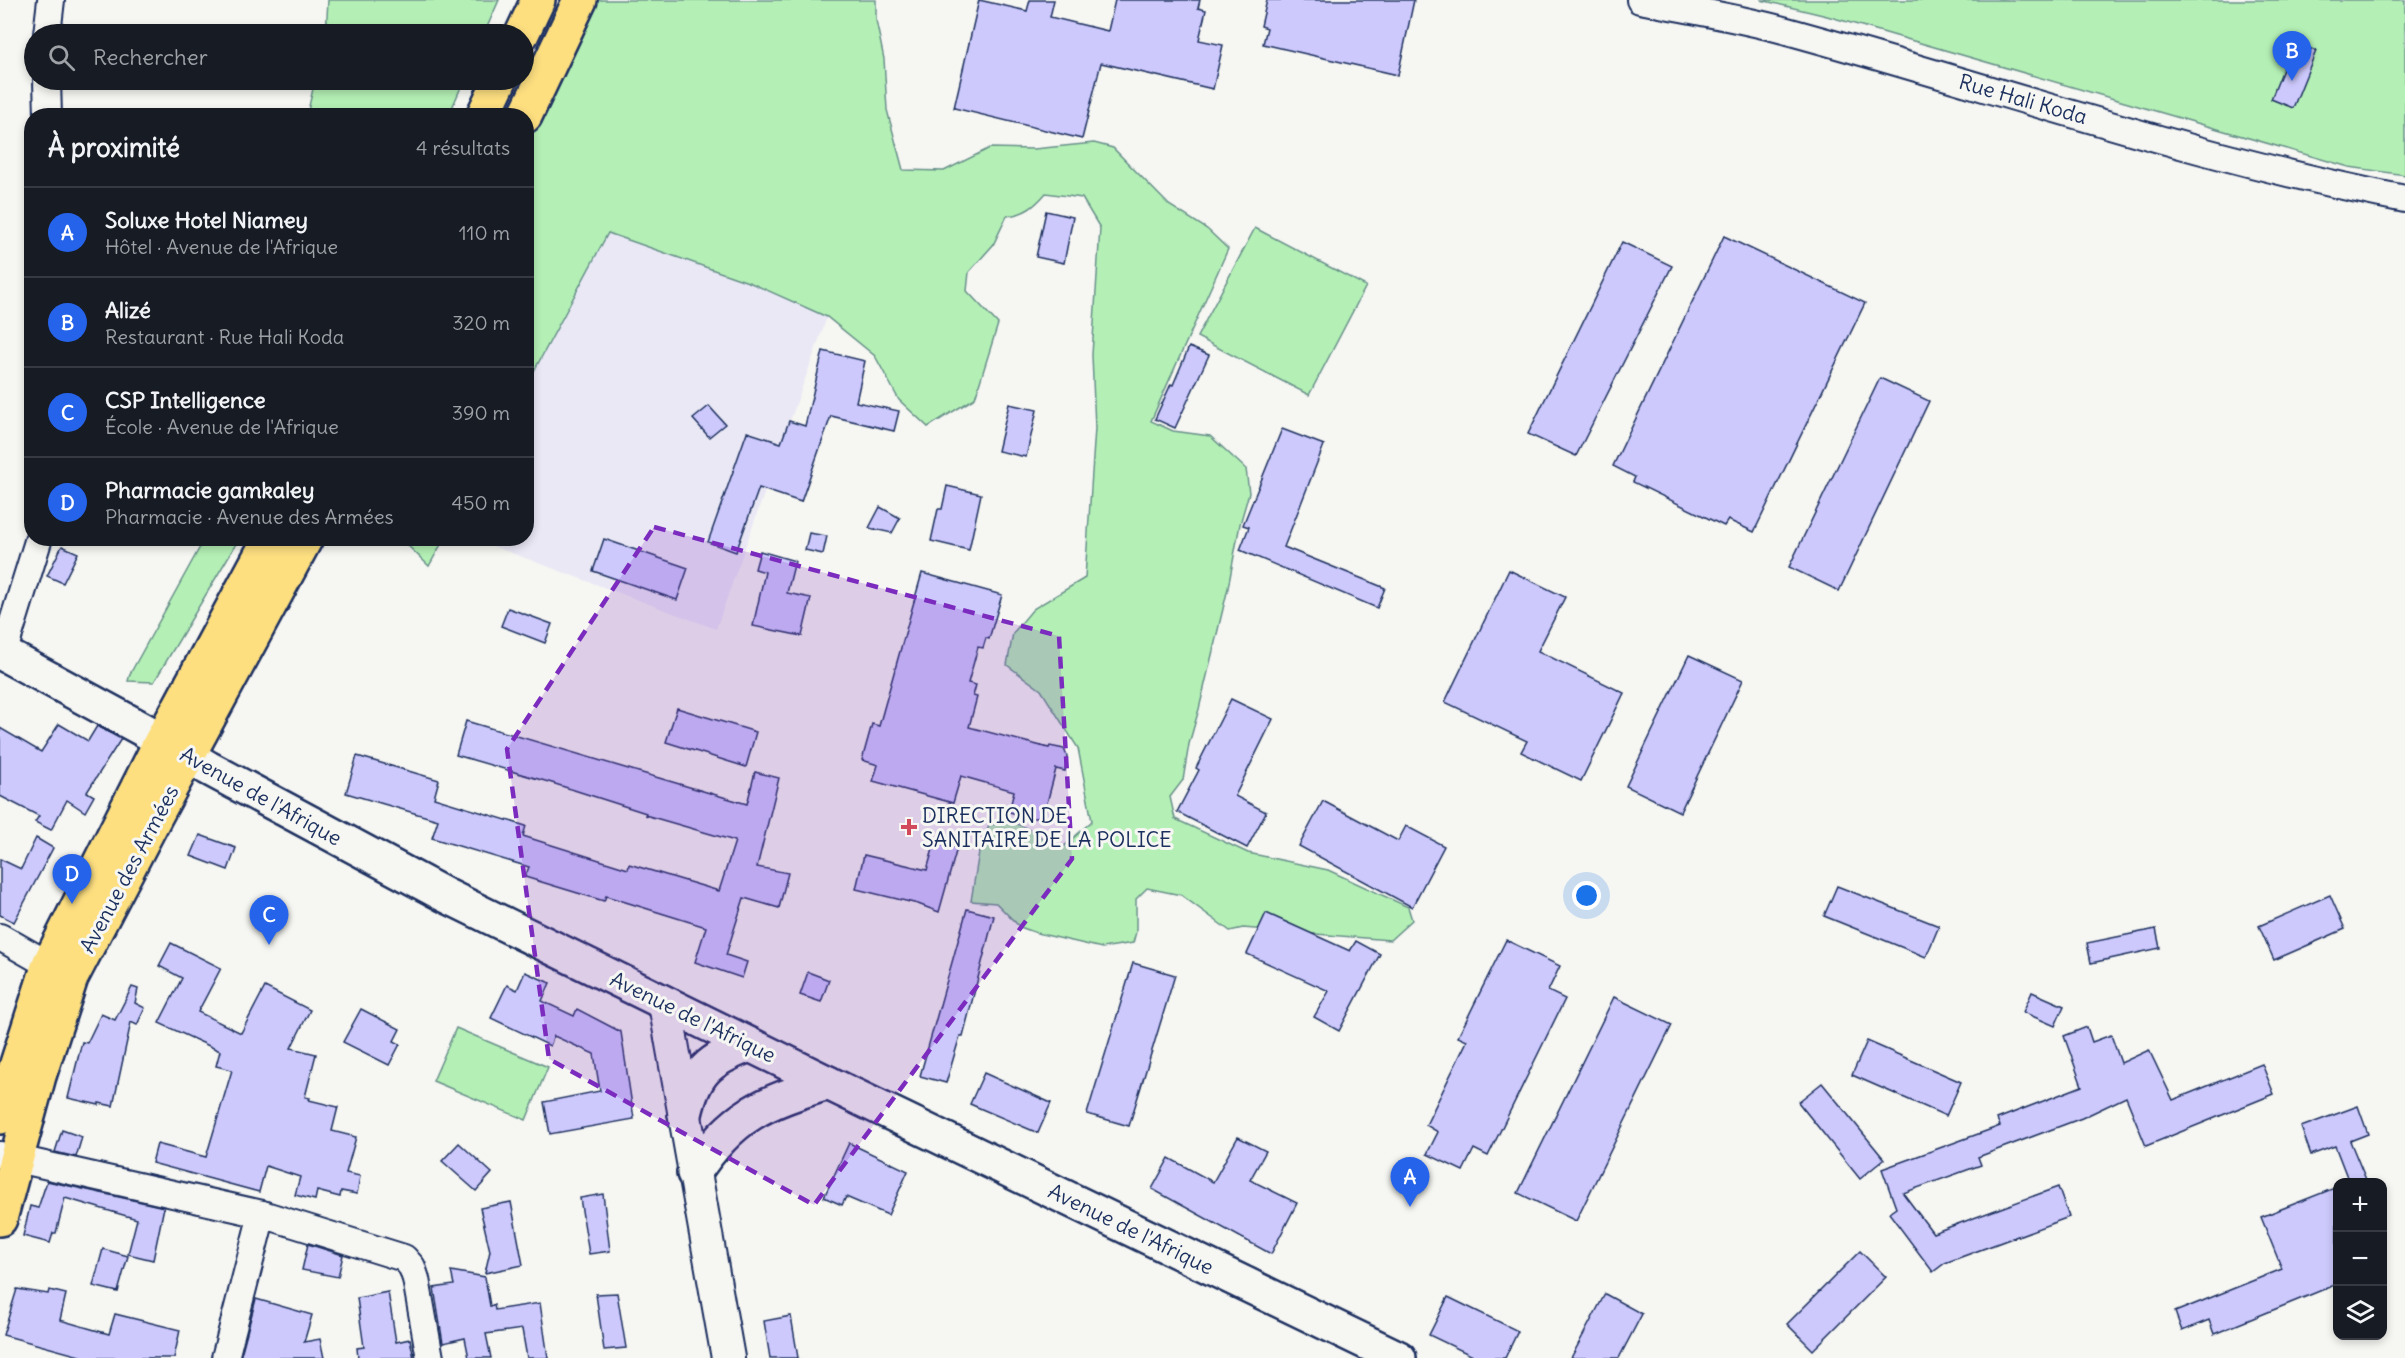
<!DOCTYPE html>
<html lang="fr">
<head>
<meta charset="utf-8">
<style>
	:root { --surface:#171b24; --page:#242831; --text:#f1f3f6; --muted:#9ea1a6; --line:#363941; --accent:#2563eb }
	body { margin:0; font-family:Delius,sans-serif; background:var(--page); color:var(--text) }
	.controls { position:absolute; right:18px; bottom:18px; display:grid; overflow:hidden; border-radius:12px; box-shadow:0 3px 9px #0003 }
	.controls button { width:54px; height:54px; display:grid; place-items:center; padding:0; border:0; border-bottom:2px solid var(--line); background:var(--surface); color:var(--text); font:30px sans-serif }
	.you { position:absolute; left:1587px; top:896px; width:21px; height:21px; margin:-15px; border:4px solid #fff; border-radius:50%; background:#1a73e8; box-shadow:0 0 0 9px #1a73e833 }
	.badge { display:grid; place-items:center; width:39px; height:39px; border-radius:50%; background:var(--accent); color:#fff; font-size:20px; font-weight:700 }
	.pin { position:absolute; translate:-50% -50px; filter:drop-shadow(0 2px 3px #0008) }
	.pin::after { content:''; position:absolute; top:32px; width:21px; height:18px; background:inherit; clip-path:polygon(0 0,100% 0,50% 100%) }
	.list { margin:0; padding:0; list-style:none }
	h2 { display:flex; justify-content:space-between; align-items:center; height:78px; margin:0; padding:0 24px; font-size:26px }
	h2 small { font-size:20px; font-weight:400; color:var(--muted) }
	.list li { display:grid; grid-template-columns:39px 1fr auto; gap:18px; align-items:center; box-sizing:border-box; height:90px; padding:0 24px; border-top:2px solid var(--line) }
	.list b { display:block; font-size:22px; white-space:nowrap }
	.list p { margin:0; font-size:20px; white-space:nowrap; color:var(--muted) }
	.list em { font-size:20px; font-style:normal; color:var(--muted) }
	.icon { flex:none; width:33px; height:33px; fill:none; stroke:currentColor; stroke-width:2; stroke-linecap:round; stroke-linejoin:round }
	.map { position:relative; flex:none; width:2405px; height:1358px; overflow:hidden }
	.search { position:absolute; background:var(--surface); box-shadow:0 3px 9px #0003; left:24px; top:24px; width:510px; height:66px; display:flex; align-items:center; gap:15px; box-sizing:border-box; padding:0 21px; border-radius:33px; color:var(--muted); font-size:22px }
	.panel { position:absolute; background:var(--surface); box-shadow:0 3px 9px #0003; left:24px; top:108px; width:510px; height:438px; border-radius:24px }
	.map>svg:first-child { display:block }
	.built { fill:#eae8f5 }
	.green { fill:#b4f0b5; stroke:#68908a; stroke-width:1.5 }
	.building { fill:#cdc9fc; stroke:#1b2f5e; stroke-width:1.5 }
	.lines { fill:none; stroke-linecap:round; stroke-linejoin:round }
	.minor-casing { stroke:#1b2f5e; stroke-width:30 }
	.tertiary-casing { stroke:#1b2f5e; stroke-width:36 }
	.secondary-casing { stroke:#1b2f5e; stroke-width:38 }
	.trunk-casing { stroke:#1b2f5e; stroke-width:38 }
	.minor { stroke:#f6f6f2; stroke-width:26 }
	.tertiary { stroke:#f6f6f2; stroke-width:32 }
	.secondary { stroke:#f6f6f2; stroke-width:33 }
	.trunk { stroke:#fddf80; stroke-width:33 }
	.marked { fill:#7b2cbf; fill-opacity:0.2; stroke:#7b2cbf; stroke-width:4.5; stroke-dasharray:12 8; stroke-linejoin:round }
	.poi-dot { fill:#d1495b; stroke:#f6f6f2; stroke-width:2 }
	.labels { text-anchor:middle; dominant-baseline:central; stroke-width:6; stroke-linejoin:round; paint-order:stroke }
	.street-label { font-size:21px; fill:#1b2f5e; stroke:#f6f6f2 }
	.poi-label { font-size:21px; fill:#1b2f5e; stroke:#f6f6f2; text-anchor:start }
</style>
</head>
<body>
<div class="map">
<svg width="2405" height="1358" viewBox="0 0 2405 1358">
	<rect width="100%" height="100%" fill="#f6f6f2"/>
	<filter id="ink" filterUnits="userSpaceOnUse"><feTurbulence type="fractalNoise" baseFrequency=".0167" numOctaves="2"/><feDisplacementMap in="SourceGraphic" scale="12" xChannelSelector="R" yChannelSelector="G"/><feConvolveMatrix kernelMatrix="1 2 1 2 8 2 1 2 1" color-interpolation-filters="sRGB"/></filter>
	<g filter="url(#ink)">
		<path class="built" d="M 608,233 L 751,283 L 827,317 L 716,629 L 474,539 L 526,538 L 527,384 Z"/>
		<g class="green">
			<path d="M 328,0 L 499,0 L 484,34 L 326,34 Z"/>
			<path d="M 592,0 L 876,0 L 876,20 L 884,59 L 887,110 L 903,170 L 944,171 L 990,148 L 1034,149 L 1094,143 L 1113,148 L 1169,205 L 1207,229 L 1228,249 L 1151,421 L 1173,431 L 1210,436 L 1246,469 L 1249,493 L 1240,524 L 1228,588 L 1199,709 L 1189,744 L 1183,780 L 1170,797 L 1175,819 L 1248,853 L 1328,870 L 1408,907 L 1412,920 L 1390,940 L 1243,928 L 1230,931 L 1181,895 L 1147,888 L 1136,899 L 1136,932 L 1133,943 L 1102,948 L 1037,933 L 1020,927 L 996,903 L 971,901 L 980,846 L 989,825 C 995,824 1003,822 1009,822 C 1028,825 1044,841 1061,849 L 1092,821 L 1078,748 L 1041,690 L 1007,665 L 1013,633 L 1033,609 L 1085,578 L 1095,428 L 1092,355 L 1100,228 L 1082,198 L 1046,193 C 1034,207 1025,214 1007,216 L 993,245 L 969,272 L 967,291 L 998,324 L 975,398 L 928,427 L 899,400 L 875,356 L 827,317 L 751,283 L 608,233 L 527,384 L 526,138 Z"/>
			<path d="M 1761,0 L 2405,0 L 2405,175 L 2349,167 L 1827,16 Z"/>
			<path d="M 315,80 L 464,80 L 449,115 L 307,115 Z"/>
			<path d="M 1255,228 L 1366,286 L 1309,395 L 1197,337 Z"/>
			<path d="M 205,538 L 239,539 L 154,682 L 128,681 L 130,674 Z"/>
			<path d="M 401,539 L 444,539 L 429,566 Z"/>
			<path d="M 456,1028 L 548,1067 L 526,1120 L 433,1081 Z"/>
		</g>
		<g class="building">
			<path d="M 979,0 L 1027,11 L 1030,0 L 1054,0 L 1050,17 L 1108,31 L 1115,0 L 1200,0 L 1198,8 L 1206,10 L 1199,40 L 1223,45 L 1213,89 L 1101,63 L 1082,139 L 954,108 Z"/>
			<path d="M 1267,0 L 1414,0 L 1398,75 L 1263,44 L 1267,28 L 1261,26 Z"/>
			<path d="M 2294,42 L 2316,51 L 2293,108 L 2271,99 Z"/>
			<path d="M 1046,211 L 1073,217 L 1064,263 L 1036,257 Z"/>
			<path d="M 1724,236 L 1865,303 L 1754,532 L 1728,520 L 1724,526 L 1633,482 L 1635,477 L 1613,466 Z"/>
			<path d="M 1622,242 L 1672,266 L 1576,456 L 1528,434 Z"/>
			<path d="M 1189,347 L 1209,355 L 1175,428 L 1155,419 L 1171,384 L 1173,385 Z"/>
			<path d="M 823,351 L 865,361 L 856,402 L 899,411 L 894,431 L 831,416 L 801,502 L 759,488 L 736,552 L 708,542 L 747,432 L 781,443 L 789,421 L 805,426 Z"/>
			<path d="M 1880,378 L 1929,401 L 1839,591 L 1789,567 Z"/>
			<path d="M 1009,404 L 1037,410 L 1026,457 L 998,451 Z"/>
			<path d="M 709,406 L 725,424 L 709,437 L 693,419 Z"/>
			<path d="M 1282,429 L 1324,445 L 1284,547 L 1385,588 L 1377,608 L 1240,550 L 1249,527 L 1243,525 Z"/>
			<path d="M 947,486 L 981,494 L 969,550 L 931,541 L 938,509 L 942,509 Z"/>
			<path d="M 880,507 L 900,518 L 892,533 L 869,528 Z"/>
			<path d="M 809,533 L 827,536 L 823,554 L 805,550 Z"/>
			<path d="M 604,539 L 688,568 L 677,600 L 593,571 Z"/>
			<path d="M 62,546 L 78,553 L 63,583 L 47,576 Z"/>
			<path d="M 760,551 L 795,561 L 787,593 L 811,598 L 802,636 L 753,626 L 765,572 L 755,569 Z"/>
			<path d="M 1509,570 L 1565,597 L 1538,651 L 1624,693 L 1581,781 L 1521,752 L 1527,741 L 1445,702 Z"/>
			<path d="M 922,573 L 1002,595 L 989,639 L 986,638 L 983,648 L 978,647 L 968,683 L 976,685 L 973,696 L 977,697 L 969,727 L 1049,748 L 1050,746 L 1064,749 L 1067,756 L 1065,771 L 1056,769 L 1043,818 L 1033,818 L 1009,812 L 1014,791 L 961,776 L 953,803 L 873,781 L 878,765 L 862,760 L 872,724 L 879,726 Z"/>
			<path d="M 508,608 L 552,624 L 545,643 L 501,626 Z"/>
			<path d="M 1689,655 L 1743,680 L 1680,812 L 1626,786 Z"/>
			<path d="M 1231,699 L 1273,719 L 1235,796 L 1266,812 L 1247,848 L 1177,812 L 1199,770 L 1196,768 Z"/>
			<path d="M 677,708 L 756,732 L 746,767 L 666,742 Z"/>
			<path d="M 466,721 L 747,804 L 755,772 L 779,778 L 757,867 L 788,873 L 779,908 L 744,898 L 726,955 L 747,962 L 742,978 L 695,962 L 706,927 L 606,896 L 604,901 L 525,877 L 529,867 L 432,838 L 438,820 L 346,793 L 357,756 L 439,780 L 434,798 L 526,826 L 523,836 L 628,869 L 629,864 L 719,891 L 735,841 L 645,815 L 646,813 L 552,783 L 456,755 Z"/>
			<path d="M 59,724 L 88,741 L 97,726 L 121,739 L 87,792 L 94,796 L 85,812 L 67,800 L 51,830 L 35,822 L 39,816 L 0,796 L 0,728 L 41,752 Z"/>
			<path d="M 1323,801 L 1398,841 L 1406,826 L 1444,846 L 1412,907 L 1299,846 Z"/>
			<path d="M 200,835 L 236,848 L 228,870 L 191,856 Z"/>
			<path d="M 36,838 L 53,848 L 14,922 L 0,915 L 0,859 L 21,869 Z"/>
			<path d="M 935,842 L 957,848 L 939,912 L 918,904 L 856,889 L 864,855 L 927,870 Z"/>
			<path d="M 1837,886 L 1939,926 L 1926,957 L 1824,916 Z"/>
			<path d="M 2330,895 L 2345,929 L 2274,960 L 2259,926 Z"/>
			<path d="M 967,909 L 994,916 L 963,1036 L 960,1036 L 946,1083 L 920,1076 Z"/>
			<path d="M 1266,913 L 1350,951 L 1356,941 L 1380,954 L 1339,1031 L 1314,1017 L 1329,991 L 1247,954 Z"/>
			<path d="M 2156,929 L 2160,948 L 2091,963 L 2087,943 Z"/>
			<path d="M 1506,940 L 1560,966 L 1548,991 L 1565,999 L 1488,1156 L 1474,1149 L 1463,1171 L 1427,1154 L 1438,1132 L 1426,1125 L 1467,1041 L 1458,1037 Z"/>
			<path d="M 171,943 L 221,968 L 198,1012 L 241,1033 L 265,987 L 310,1010 L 291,1048 L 316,1054 L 305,1097 L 310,1098 L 309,1100 L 338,1107 L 332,1131 L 356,1137 L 346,1173 L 360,1176 L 357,1194 L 341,1191 L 340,1197 L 317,1191 L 315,1200 L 295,1195 L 300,1177 L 266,1166 L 259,1192 L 152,1163 L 157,1144 L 206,1157 L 232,1070 L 216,1066 L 220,1051 L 159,1023 L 182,978 L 159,966 Z"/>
			<path d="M 1133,963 L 1175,975 L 1129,1126 L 1087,1114 Z"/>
			<path d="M 525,972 L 550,983 L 542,1001 L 574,1016 L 577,1009 L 621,1032 L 634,1119 L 550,1134 L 544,1102 L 600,1091 L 594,1054 L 554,1036 L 550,1046 L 491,1018 L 507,985 L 517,990 Z"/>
			<path d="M 808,972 L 829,980 L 821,1002 L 800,995 Z"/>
			<path d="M 132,987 L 138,989 L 135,1003 L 145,1008 L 137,1025 L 131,1022 L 113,1106 L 99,1103 L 99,1105 L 68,1098 L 82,1042 L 87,1043 L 101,1014 L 115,1020 Z"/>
			<path d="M 2032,992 L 2064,1006 L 2055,1026 L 2023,1012 Z"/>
			<path d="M 1614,997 L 1672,1025 L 1576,1221 L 1518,1193 Z"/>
			<path d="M 361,1009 L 400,1029 L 394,1041 L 400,1044 L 389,1065 L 343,1042 Z"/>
			<path d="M 2087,1027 L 2092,1042 L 2111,1035 L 2121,1063 L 2149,1050 L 2173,1100 L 2262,1064 L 2274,1094 L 2146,1146 L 2126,1097 L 2082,1118 L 1978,1157 L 1981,1165 L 1903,1193 L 1933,1233 L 2058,1187 L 2069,1217 L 1945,1263 L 1933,1272 L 1889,1213 L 1896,1208 L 1882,1169 L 2000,1126 L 1997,1119 L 2082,1086 L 2064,1036 Z"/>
			<path d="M 1867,1041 L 1961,1082 L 1946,1116 L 1852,1075 Z"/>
			<path d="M 984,1073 L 1051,1103 L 1038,1133 L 970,1104 Z"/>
			<path d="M 1822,1083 L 1884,1159 L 1860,1179 L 1798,1102 Z"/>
			<path d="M 2358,1106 L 2368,1134 L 2350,1141 L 2367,1182 L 2349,1182 L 2335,1146 L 2311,1155 L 2301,1127 Z"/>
			<path d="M 62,1130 L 82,1137 L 76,1157 L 55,1152 Z"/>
			<path d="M 1238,1137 L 1266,1151 L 1250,1180 L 1297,1203 L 1271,1254 L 1152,1189 L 1169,1158 L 1213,1182 Z"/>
			<path d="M 459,1143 L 492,1173 L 476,1191 L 442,1161 Z"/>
			<path d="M 849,1143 L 908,1171 L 888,1215 L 846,1197 L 842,1205 L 824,1197 Z"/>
			<path d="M 47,1181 L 164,1207 L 153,1260 L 128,1254 L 137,1219 L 65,1198 L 56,1233 L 53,1233 L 50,1243 L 23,1236 L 30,1206 L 38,1208 Z"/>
			<path d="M 2337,1187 L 2337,1284 L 2214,1334 L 2209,1320 L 2182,1331 L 2175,1312 L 2282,1269 L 2261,1217 Z"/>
			<path d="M 603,1194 L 610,1251 L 589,1254 L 580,1198 Z"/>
			<path d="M 511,1202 L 523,1265 L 485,1273 L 490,1251 L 480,1208 Z"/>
			<path d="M 308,1244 L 343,1255 L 338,1277 L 302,1270 Z"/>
			<path d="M 103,1249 L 128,1256 L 118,1292 L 93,1286 Z"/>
			<path d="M 1860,1251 L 1886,1277 L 1813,1350 L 1787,1324 Z"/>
			<path d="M 451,1271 L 485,1277 L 490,1306 L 494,1305 L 495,1310 L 540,1303 L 548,1358 L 527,1358 L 522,1329 L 486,1334 L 491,1358 L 469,1358 L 465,1338 L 443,1343 L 434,1288 L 454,1285 Z"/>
			<path d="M 17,1289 L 48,1294 L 49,1290 L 66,1294 L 60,1320 L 109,1334 L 115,1314 L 180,1330 L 174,1358 L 87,1358 L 3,1335 Z"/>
			<path d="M 388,1292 L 396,1342 L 410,1339 L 414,1358 L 358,1358 L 357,1348 L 364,1347 L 357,1298 Z"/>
			<path d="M 617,1293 L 626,1348 L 604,1350 L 596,1294 Z"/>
			<path d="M 1605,1294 L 1642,1314 L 1619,1358 L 1571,1358 Z"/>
			<path d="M 1448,1297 L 1518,1331 L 1505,1358 L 1477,1358 L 1429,1335 Z"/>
			<path d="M 256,1299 L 312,1315 L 304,1342 L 320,1339 L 324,1358 L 240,1358 Z"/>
			<path d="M 791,1316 L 798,1358 L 770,1358 L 764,1321 Z"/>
		</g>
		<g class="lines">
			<g class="minor-casing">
				<g id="minor">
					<path d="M 1640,0 C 1689,10 1739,18 1787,31 C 1992,87 2196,158 2405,199"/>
					<path d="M 47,34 L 51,0"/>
					<path d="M 47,80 L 48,116"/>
					<path d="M 3,654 L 39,538"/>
					<path d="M 0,937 L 65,974"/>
					<path d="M 0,1155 L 262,1214 L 404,1258 L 412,1267 L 416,1279 L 430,1358"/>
					<path d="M 225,1358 L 262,1214"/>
				</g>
			</g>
			<g class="tertiary-casing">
				<path id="tertiary" d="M 665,1004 L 728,1358"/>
			</g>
			<g class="secondary-casing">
				<g id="secondary">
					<path d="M 0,652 L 144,730 L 208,768 L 445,895 L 828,1083 L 1399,1358"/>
					<path d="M 685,1114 C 695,1071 709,1060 749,1045"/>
					<path d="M 694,1173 C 732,1115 764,1102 828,1083"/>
				</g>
			</g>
			<g class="trunk-casing">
				<g id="trunk">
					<path d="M 522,34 L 538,0"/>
					<path d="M 483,116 L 500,80"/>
					<path d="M 525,116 L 580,0"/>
					<path d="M 0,1117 L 49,964 L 161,741 L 270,538"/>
					<path d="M 0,1219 L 39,1076 L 71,978 L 155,817 L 306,538"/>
				</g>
			</g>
			<use href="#minor" class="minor"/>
			<use href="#tertiary" class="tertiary"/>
			<use href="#secondary" class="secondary"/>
			<use href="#trunk" class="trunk"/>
		</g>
	</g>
	<path class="marked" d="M 654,527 L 1059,636 L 1072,859 L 814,1205 L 549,1059 L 507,749 Z"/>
	<path class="poi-dot" d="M906 818h6v6h6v6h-6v6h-6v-6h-6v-6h6z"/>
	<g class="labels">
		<g class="street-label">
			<text transform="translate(2023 99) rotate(16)">Rue Hali Koda</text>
			<text transform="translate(261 796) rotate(29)">Avenue de l'Afrique</text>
			<text transform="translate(129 869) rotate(-62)">Avenue des Armées</text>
			<text transform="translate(693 1017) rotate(26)">Avenue de l'Afrique</text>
			<text transform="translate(1131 1229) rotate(26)">Avenue de l'Afrique</text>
		</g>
		<g class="poi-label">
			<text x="922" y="815">DIRECTION DE<tspan x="922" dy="24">SANITAIRE DE LA POLICE</tspan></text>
		</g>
	</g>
</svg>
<div class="controls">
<button>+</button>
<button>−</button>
<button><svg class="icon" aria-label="layers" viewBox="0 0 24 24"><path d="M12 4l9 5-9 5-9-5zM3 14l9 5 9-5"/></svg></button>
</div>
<div class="you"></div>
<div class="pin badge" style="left:1410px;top:1207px">A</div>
<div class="pin badge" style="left:2292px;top:81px">B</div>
<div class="pin badge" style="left:269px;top:945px">C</div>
<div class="pin badge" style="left:72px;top:904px">D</div>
<div class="search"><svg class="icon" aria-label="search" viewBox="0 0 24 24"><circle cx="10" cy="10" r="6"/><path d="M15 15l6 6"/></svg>Rechercher</div>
<section class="panel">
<h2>À proximité<small>4 résultats</small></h2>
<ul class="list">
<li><span class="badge">A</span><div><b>Soluxe Hotel Niamey</b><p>Hôtel · Avenue de l'Afrique</p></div><em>110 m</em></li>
<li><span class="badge">B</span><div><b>Alizé</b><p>Restaurant · Rue Hali Koda</p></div><em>320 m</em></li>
<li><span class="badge">C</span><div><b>CSP Intelligence</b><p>École · Avenue de l'Afrique</p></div><em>390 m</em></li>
<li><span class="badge">D</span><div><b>Pharmacie gamkaley</b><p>Pharmacie · Avenue des Armées</p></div><em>450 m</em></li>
</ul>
</section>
</div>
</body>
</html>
